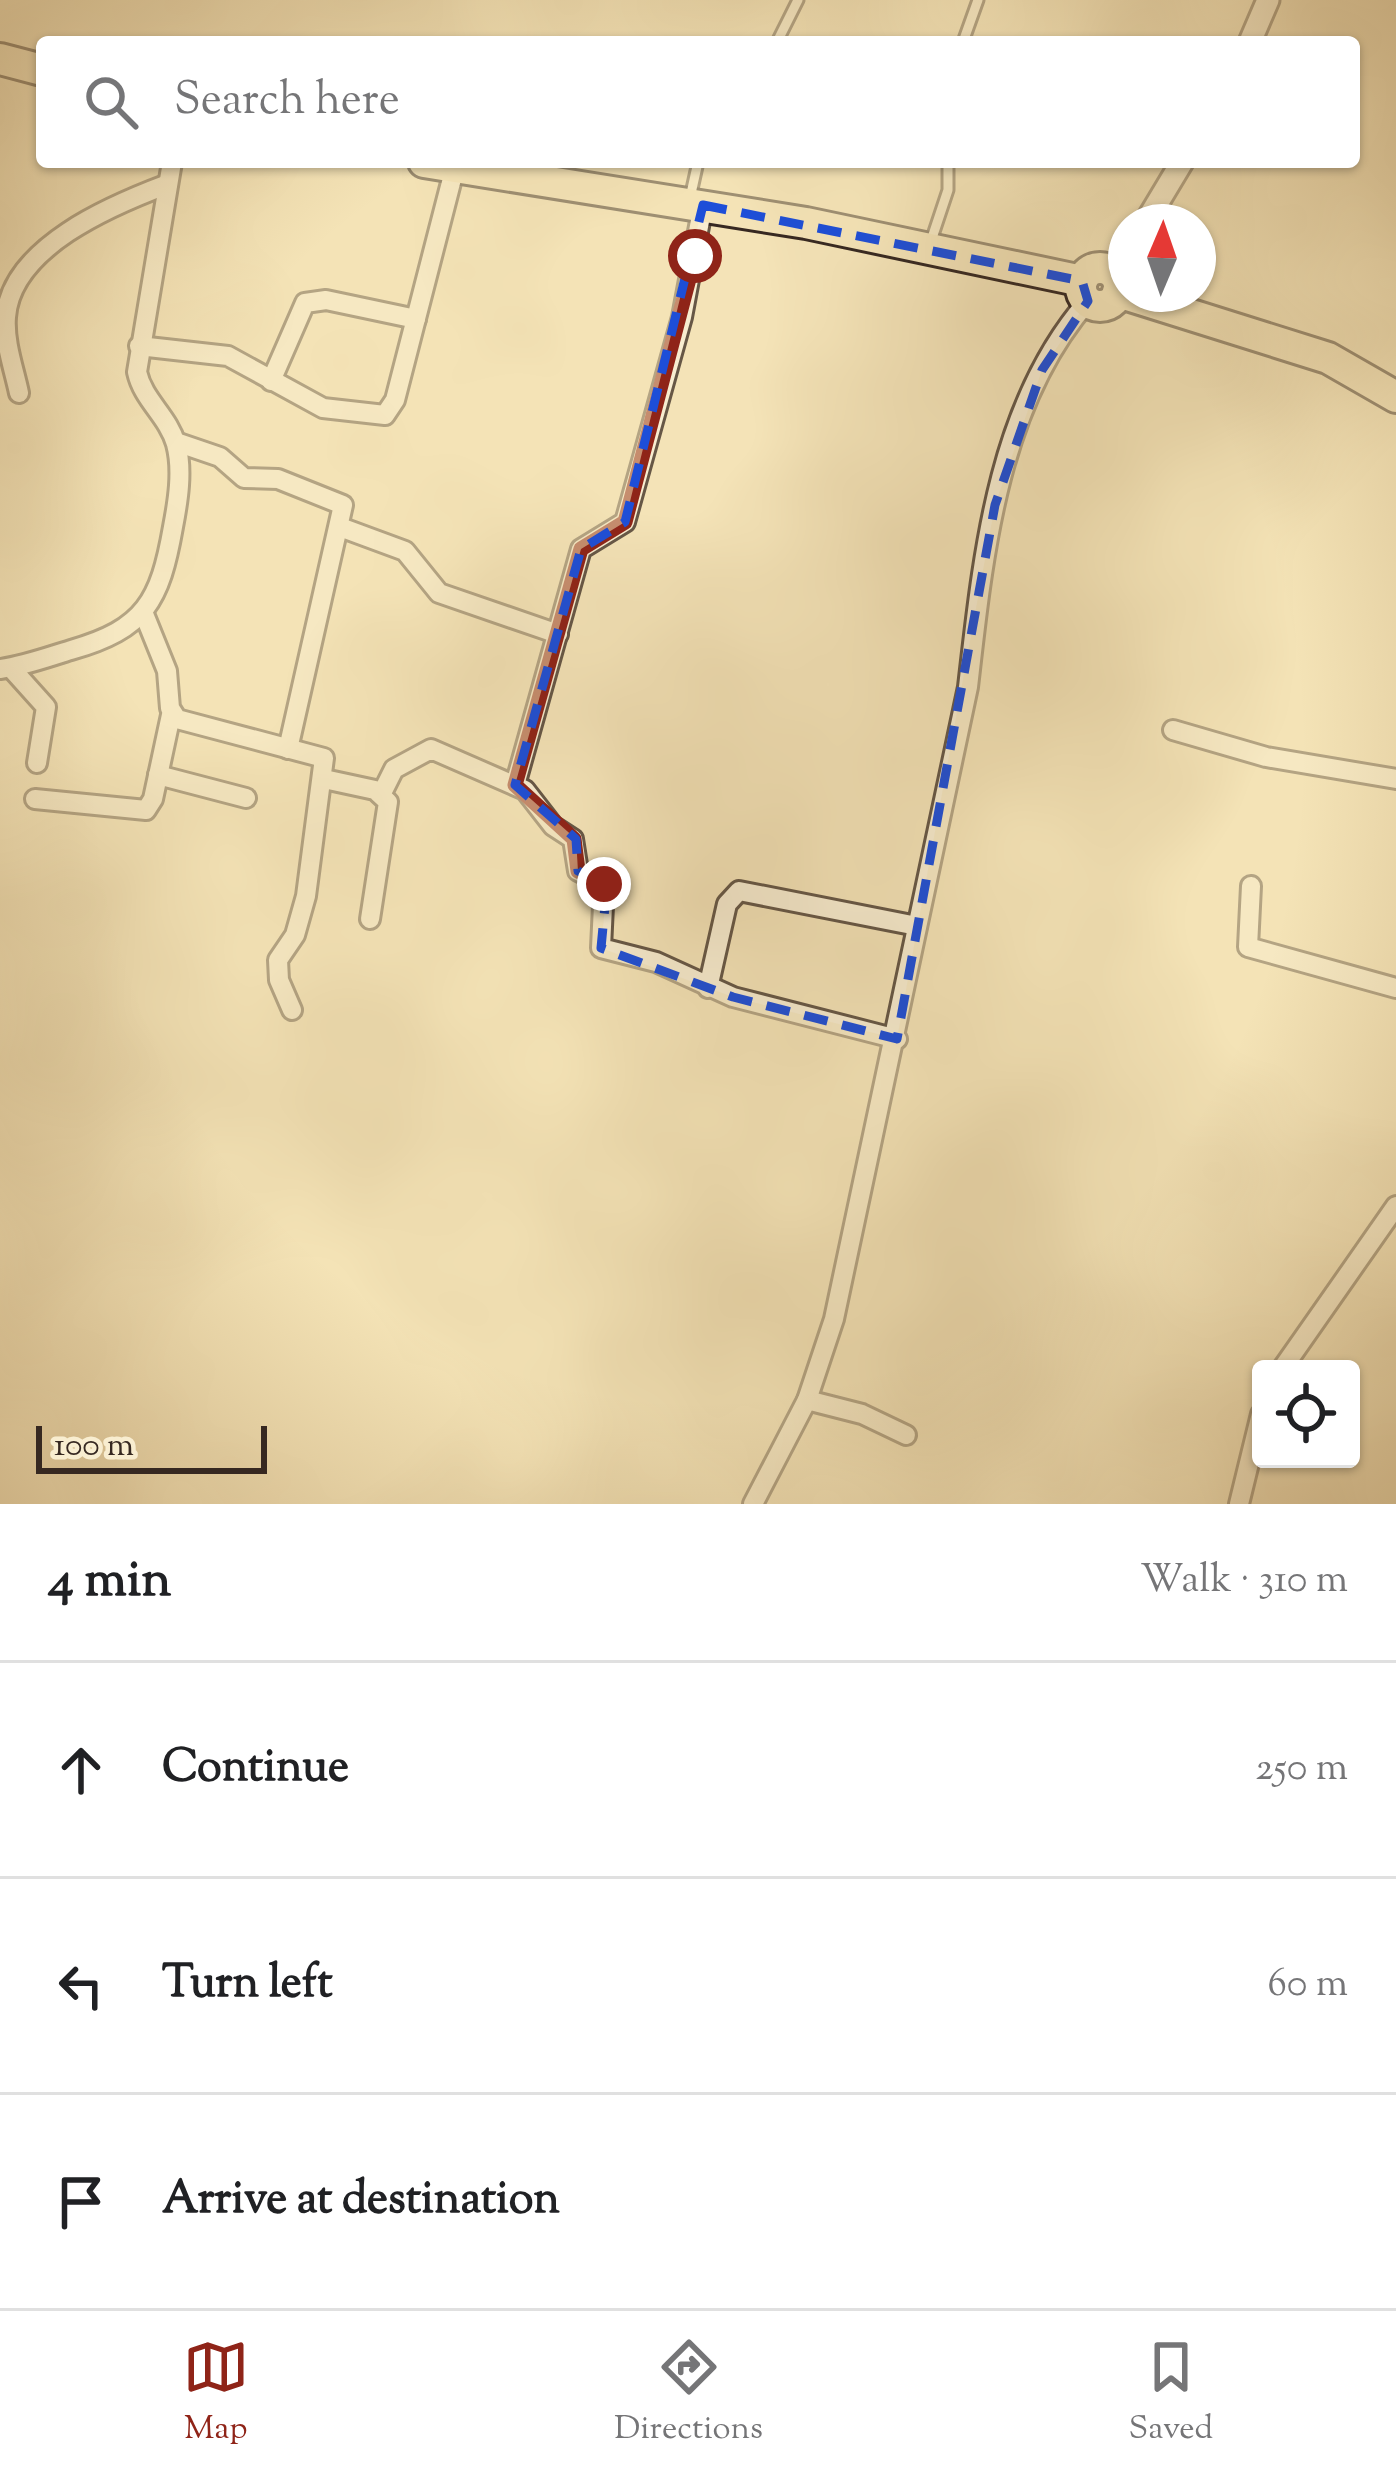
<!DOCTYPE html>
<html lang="en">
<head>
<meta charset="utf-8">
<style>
	:root { --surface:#fff; --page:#f6f6f6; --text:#202124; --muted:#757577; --line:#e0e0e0; --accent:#8f2418 }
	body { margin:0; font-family:"Sorts Mill Goudy",serif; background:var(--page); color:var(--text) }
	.controls { position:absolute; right:36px; bottom:36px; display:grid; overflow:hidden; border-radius:12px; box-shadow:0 3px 9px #0004 }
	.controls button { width:108px; height:108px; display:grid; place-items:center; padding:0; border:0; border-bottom:3px solid var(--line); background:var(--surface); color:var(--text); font:60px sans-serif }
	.compass { position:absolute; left:1108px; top:204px; width:108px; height:108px; border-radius:50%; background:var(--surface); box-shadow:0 3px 9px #0004; rotate:2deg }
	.scale { position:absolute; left:36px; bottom:30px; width:231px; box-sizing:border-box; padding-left:12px; border:6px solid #362821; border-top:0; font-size:33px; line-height:42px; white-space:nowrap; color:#362821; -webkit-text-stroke:9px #f8edd0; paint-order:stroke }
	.stop { position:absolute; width:36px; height:36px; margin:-27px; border:9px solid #8f2418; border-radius:50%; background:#fff }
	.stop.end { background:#8f2418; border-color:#fff; box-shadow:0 3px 12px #0008 }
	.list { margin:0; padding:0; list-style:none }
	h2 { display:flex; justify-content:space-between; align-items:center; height:156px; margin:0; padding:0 48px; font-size:51px }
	h2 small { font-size:39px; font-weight:400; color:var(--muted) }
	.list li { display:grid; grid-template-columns:78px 1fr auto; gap:36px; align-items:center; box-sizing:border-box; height:216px; padding:0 48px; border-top:3px solid var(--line) }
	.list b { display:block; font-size:45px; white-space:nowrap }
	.list em { font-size:39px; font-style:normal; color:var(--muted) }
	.icon { flex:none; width:66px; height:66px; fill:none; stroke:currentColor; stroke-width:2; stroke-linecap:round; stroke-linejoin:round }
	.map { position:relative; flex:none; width:1396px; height:1504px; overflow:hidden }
	.search { position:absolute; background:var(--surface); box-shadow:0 3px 9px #0004; left:36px; right:36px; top:36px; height:132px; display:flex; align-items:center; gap:30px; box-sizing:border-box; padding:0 42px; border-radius:12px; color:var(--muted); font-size:45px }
	.sheet { height:804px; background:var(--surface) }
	nav { display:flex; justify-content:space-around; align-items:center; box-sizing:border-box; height:168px; border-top:3px solid var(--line); background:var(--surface); font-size:33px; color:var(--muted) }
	nav a { display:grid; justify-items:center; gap:6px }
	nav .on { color:var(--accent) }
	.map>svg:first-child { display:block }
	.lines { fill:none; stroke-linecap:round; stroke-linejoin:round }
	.service-casing { stroke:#665746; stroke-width:15 }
	.minor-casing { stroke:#665746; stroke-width:24 }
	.tertiary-casing { stroke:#665746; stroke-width:27 }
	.trunk-casing { stroke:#362821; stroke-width:36 }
	.service { stroke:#f8edd0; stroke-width:9 }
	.minor { stroke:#f8edd0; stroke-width:18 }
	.tertiary { stroke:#f8edd0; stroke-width:21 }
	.trunk { stroke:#f4e3b7; stroke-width:30 }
	.route { stroke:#8f2418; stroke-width:15 }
	.marked { fill:none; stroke:#1d4ed8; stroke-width:9; stroke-dasharray:24 15; stroke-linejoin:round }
</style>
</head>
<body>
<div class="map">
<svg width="1396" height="1504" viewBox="0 0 1396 1504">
	<rect width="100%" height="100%" fill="#f4e3b7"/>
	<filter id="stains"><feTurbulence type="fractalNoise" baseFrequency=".00167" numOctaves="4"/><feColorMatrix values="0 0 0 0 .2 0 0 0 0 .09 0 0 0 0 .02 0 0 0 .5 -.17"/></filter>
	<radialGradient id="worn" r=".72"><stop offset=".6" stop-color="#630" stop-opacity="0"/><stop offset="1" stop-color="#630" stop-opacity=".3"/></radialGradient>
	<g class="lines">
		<g class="service-casing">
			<g id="service">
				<path d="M 777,42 L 798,0"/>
				<path d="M 963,42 L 978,0"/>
				<path d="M 690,198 L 698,162"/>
				<path d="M 930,244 L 948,190 L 948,162"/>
			</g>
		</g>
		<g class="minor-casing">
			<g id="minor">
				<path d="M 139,346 L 228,356 L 323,408 L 385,415 L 395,400 L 455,167"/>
				<path d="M 271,381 L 305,303 L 326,300 L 416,319"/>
				<path d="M 19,393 C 14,369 4,342 6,317 C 11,247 112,205 168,184"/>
				<path d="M 176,442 L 220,457 L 244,478 L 278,479 L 343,505 L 288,749"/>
				<path d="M 340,527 L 405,551 L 439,593 L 558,634"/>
				<path d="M 144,614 L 167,671 L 170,708 L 177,719 L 324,758 L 306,896 L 295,935 L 278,960 L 279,980 L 292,1010"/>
				<path d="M 11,668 L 46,707 L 37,763"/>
				<path d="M 0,669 C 24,666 48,657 71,650 C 145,629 160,601 173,527 C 178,501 183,470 176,444 C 168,416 143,400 137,372 L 172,162"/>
				<path d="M 1173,730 L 1266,757 L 1396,779"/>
				<path d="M 158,775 L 246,798"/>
				<path d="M 324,779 L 375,790 L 388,802 L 370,919"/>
				<path d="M 515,785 L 581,549 L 625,522 L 682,317 L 703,205"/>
				<path d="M 382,793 L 394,769 L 431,749 L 525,790 L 553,826 L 573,839 L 578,871 L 604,884 L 601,948 L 656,962 L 733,997 L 897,1039"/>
				<path d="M 35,799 L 146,810 L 153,799 L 171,715"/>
				<path d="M 1251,886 L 1248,947 L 1396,988"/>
				<path d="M 708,988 L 727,904 L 739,891 L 917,926"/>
				<path d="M 1282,1369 L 1396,1206"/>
				<path d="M 807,1400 L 862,1414 L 906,1435"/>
				<path d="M 753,1504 L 807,1400 L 834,1319 L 968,687 C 983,556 997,405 1088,301"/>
				<path d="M 1239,1504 L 1261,1414"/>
			</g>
		</g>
		<g class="tertiary-casing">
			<g id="tertiary">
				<path d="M 1250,42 L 1268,0"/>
				<path d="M 1146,222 L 1182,162"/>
				<path d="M 1112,272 L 1126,251"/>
			</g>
		</g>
		<g class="trunk-casing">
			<g id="trunk">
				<path d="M 0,59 L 42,70"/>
				<path d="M 424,162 L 806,223 L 1082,281"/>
				<circle cx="1100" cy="287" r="19"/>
				<path d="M 1118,292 L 1328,358 L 1396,397"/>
			</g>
		</g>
		<use href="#service" class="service"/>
		<use href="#minor" class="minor"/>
		<use href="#tertiary" class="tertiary"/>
		<use href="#trunk" class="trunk"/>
	</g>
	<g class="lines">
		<path class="route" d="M 604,884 L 578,871 L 574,839 L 515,785 L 581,549 L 625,522 L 695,256"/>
	</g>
	<path d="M0 0H1396V1504H0ZM 703,205 L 1082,281 L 1088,301 L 1042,370 L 995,505 L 897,1039 L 733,997 L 601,948 L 607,885 L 578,871 L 576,839 L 515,785 L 581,549 L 625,522 Z" fill="#f4e3b7" fill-opacity=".55" fill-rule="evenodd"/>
	<path class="marked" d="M 703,205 L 1082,281 L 1088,301 L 1042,370 L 995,505 L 897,1039 L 733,997 L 601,948 L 607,885 L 578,871 L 576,839 L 515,785 L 581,549 L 625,522 Z"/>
	<rect width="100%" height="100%" filter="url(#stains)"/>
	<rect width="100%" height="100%" fill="url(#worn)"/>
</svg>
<div class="controls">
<button><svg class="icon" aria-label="locate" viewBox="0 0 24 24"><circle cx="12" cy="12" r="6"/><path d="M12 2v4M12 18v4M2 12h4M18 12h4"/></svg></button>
</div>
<svg class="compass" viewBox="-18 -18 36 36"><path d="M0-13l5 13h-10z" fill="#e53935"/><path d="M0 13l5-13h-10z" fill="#757577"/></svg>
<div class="scale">100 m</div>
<div class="stop" style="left:695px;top:256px"></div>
<div class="stop end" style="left:604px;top:884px"></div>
<div class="search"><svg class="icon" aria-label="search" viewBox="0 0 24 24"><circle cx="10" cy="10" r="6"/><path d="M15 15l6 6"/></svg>Search here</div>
</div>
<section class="sheet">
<h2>4 min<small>Walk · 310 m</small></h2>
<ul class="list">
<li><svg class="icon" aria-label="ahead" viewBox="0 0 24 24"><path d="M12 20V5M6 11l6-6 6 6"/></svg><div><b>Continue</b></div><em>250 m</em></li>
<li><svg class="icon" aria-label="left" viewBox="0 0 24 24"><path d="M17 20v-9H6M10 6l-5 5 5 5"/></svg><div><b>Turn left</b></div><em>60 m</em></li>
<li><svg class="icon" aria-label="arrive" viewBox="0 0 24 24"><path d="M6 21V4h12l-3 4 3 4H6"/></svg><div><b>Arrive at destination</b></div></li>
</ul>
</section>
<nav>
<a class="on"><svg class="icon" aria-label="map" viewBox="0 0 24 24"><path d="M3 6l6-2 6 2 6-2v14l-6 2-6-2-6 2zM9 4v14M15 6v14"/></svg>Map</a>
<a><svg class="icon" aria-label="directions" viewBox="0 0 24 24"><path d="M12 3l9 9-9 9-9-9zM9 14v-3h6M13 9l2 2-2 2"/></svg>Directions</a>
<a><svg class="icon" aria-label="saved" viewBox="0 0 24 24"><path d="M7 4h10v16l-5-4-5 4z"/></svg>Saved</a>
</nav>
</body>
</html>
